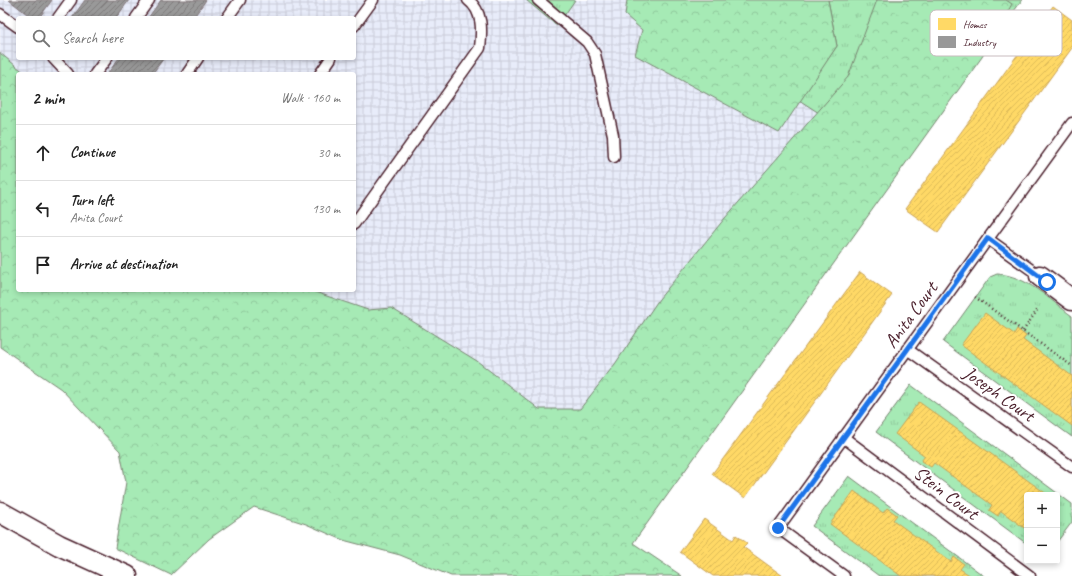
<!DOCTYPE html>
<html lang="en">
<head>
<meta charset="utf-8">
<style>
	:root { --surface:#fff; --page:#f2f2f2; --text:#222; --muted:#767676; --line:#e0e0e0 }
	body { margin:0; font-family:Caveat,sans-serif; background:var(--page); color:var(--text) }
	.controls { position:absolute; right:12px; bottom:12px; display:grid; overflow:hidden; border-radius:4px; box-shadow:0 2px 6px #0003 }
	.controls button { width:36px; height:36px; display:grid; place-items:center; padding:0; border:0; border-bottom:1px solid var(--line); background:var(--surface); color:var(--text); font:20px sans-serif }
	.stop { position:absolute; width:12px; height:12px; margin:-9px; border:3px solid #1a73e8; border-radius:50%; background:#fff }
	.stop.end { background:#1a73e8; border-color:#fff; box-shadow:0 1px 4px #0008 }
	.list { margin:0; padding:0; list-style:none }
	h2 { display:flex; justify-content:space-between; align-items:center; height:52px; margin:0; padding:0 16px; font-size:17px }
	h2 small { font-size:13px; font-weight:400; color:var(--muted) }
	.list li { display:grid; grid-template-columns:26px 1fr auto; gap:12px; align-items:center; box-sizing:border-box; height:56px; padding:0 16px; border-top:1px solid var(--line) }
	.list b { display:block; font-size:15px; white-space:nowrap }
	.list p { margin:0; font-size:13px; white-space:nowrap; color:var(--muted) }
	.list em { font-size:13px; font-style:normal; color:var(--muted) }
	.icon { flex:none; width:22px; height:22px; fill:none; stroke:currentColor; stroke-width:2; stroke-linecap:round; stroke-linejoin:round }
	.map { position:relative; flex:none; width:1072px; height:576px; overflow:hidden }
	.search { position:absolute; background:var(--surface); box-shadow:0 2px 6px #0003; left:16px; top:16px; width:340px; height:44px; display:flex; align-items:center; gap:10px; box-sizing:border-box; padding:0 14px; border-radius:4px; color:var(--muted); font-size:15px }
	.panel { position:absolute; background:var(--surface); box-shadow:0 2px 6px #0003; left:16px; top:72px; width:340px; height:220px; border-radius:4px }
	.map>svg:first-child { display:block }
	.industrial { fill:url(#industrial-grid); fill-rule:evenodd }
	.grass { fill:url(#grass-tufts); stroke:#788470 }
	.forest { fill:url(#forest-crowns); stroke:#788470 }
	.homes { fill:url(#homes-hatch); stroke:#c9a154 }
	.industry { fill:url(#industry-hatch); stroke:#817478 }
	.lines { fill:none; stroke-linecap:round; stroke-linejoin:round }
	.service-casing { stroke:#4a1f2b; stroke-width:13 }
	.minor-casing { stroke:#4a1f2b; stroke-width:23 }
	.path { stroke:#4a1f2b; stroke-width:2.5; stroke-dasharray:1 3; stroke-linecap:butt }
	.service { stroke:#fff; stroke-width:10 }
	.minor { stroke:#fff; stroke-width:20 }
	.route { stroke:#1a73e8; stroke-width:5 }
	.labels { text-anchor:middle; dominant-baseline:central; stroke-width:4; stroke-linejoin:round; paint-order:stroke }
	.street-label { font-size:19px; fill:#4a1f2b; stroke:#fff }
	.key { fill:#fff; stroke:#c9bcbf; stroke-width:1 }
	.key-label { font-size:11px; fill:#4a1f2b }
</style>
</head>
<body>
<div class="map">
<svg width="1072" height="576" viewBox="0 0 1072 576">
	<defs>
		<pattern id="industrial-grid" width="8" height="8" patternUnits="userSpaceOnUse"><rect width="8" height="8" fill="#e8ecfa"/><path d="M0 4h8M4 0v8" fill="none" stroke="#c8cad6"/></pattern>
		<pattern id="grass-tufts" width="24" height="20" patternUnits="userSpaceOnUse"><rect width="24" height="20" fill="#a6eab5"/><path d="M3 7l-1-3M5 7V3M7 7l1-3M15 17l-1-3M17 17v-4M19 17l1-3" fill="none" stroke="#90c89c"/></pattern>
		<pattern id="forest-crowns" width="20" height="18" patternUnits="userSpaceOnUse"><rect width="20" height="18" fill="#a6eab5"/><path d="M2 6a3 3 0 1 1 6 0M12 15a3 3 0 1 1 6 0" fill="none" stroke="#90c89c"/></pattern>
		<pattern id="homes-hatch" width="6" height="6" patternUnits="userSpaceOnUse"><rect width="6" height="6" fill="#ffd966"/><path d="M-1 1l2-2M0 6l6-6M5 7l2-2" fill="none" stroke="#dcba59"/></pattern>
		<pattern id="industry-hatch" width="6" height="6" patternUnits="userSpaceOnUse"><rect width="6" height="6" fill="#999"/><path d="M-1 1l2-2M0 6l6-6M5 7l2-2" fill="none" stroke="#7f7c7d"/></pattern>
	</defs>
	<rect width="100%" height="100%" fill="#fff"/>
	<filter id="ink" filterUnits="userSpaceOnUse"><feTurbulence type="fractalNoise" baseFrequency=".025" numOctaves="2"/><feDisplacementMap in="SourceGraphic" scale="8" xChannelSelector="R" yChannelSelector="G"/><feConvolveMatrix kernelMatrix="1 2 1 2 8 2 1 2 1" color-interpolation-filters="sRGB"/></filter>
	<g filter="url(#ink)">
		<path class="industrial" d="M 0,0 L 981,0 L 581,540 L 239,290 L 354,290 L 354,74 L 18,74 L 0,115 ZM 18,18 L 354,18 L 354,58 L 18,58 Z"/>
		<g class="grass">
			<path d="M 526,0 L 575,0 L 557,26 Z"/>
			<path d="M 828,0 L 1022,0 L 902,167 L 799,100 L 837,46 Z"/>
			<path d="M 997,274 C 1026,275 1050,300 1072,316 L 1072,437 L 943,342 L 990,277 Z"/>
			<path d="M 911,385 L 1072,504 L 1072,522 L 1057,542 L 1057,495 L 1027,495 L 1027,544 L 876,432 Z"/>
			<path d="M 849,476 L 984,576 L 879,576 L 812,526 Z"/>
		</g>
		<g class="forest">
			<path d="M 627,0 L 828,0 L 837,46 L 779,133 L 635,55 L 642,30 L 625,15 Z"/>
			<path d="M 877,0 L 1006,0 L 1012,4 L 982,57 L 633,543 L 682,576 L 451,576 L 400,555 L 343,540 L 306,524 L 254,507 L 209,539 L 171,575 L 115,548 L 126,482 L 120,451 L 61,389 L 0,347 L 0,53 L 26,74 L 18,74 L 18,290 L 309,290 L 368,310 L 391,308 L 477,361 L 539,409 L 580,409 L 615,364 L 659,299 L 725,218 L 848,77 Z"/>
		</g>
		<g class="homes">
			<path d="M 1053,6 L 1072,20 L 1072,48 L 938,232 L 905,209 Z"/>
			<path d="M 860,272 L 892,295 L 745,498 L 712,474 Z"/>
			<path d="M 985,313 L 1014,334 L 1017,329 L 1026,336 L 1023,340 L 1072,376 L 1072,426 L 961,345 Z"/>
			<path d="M 919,402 L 1048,495 L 1027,495 L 1027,530 L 1001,511 L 998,516 L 989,510 L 992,505 L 934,463 L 931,467 L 921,461 L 925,456 L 895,434 Z"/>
			<path d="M 854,491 L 883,513 L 887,508 L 897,515 L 893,520 L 951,562 L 954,557 L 964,564 L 960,569 L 971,576 L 901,576 L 830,524 Z"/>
			<path d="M 704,519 L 733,540 L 736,535 L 747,543 L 743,547 L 783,576 L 713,576 L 680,552 Z"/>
		</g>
		<g class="industry">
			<path d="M 9,0 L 52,0 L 39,18 L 32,18 Z"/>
			<path d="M 85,0 L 129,0 L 116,18 L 72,18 Z"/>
			<path d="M 161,0 L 206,0 L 193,18 L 148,18 Z"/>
			<path d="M 119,58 L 164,58 L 152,74 L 110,74 L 108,73 Z"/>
		</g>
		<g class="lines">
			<g class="service-casing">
				<g id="service">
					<path d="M 538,0 L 587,42 L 595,54 L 613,135 L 614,157"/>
					<path d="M 0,14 L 18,27"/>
					<path d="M 58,18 L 71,0"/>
					<path d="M 136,18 L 149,0"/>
					<path d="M 227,18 L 240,0"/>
					<path d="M 354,26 L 373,0"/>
					<path d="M 53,58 L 68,74"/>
					<path d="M 95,74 L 107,58"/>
					<path d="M 187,74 L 198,58"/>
					<path d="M 320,74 L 331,58"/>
					<path d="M 354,224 L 480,48 C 482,31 483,11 468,0"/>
					<path d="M 988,239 L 1040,276"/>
					<path d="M 907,349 L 1072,467"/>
					<path d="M 843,437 L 1030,576"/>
					<path d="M 844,576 L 778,528 L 1072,123"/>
				</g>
			</g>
			<g class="minor-casing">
				<g id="minor">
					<path d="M 1040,276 L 1072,300"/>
					<path d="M 0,512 L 59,545 L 127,576"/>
				</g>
			</g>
			<g class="path">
				<path d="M 975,297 L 1072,366"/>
				<path d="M 1023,331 L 1038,309"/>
			</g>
			<use href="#service" class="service"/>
			<use href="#minor" class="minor"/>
		</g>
	</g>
	<g class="lines" filter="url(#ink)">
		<path class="route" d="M 778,528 L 988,238 L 1047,282"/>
	</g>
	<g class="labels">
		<g class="street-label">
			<text transform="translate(911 315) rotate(-54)">Anita Court</text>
			<text transform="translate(999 394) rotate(35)">Joseph Court</text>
			<text transform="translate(946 493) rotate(37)">Stein Court</text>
		</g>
	</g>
	<rect x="930" y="10" width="132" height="46" rx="6" class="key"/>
	<rect x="938" y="18" width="18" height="12" fill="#ffd966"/>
	<rect x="938" y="36" width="18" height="12" fill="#999"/>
	<g class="key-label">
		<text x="963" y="28">Homes</text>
		<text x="963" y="46">Industry</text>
	</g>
</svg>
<div class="controls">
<button>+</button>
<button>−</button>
</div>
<div class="stop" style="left:1047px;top:282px"></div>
<div class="stop end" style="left:778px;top:528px"></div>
<div class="search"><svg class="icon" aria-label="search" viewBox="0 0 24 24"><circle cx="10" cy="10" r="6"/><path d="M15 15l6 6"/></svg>Search here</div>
<section class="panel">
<h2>2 min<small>Walk · 160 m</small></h2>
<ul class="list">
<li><svg class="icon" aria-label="ahead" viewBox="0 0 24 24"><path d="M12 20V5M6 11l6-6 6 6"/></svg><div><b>Continue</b></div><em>30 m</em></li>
<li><svg class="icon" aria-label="left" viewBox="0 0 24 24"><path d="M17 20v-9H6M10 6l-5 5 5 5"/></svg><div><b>Turn left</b><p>Anita Court</p></div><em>130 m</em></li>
<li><svg class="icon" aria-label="arrive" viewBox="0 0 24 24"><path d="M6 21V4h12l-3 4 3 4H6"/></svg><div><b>Arrive at destination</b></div></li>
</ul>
</section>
</div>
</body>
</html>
